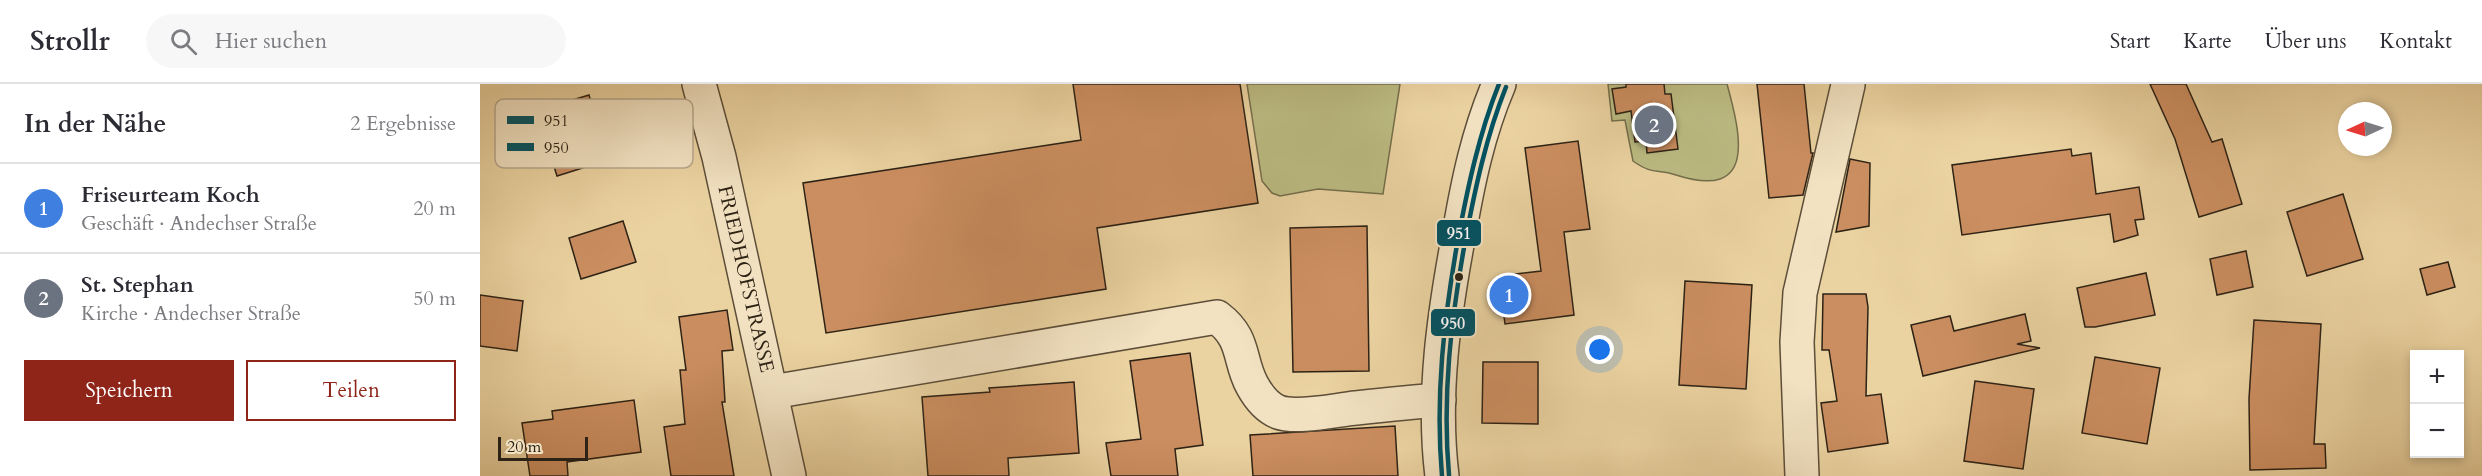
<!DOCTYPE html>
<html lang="de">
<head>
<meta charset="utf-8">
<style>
	:root { --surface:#fff; --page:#f7f7f7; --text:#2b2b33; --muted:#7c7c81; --line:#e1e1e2; --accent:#8f2418 }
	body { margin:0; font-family:Cardo,serif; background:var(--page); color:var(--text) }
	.controls { position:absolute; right:18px; bottom:18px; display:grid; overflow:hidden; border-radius:0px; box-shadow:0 3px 9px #0003 }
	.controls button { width:54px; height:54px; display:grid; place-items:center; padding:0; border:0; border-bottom:2px solid var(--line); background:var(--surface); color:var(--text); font:30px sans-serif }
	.compass { position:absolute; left:1858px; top:18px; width:54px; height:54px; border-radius:50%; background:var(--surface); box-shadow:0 3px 9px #0003; rotate:266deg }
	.scale { position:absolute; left:18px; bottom:15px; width:90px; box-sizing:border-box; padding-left:6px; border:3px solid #2c2215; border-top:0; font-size:16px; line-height:21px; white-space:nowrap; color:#2c2215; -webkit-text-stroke:4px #f2e2c2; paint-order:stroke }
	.you { position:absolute; left:1120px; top:266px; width:21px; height:21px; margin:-15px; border:4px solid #fff; border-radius:50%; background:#1a73e8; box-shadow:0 0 0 9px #1a73e833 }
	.badge { display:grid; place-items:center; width:39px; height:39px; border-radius:50%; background:var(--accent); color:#fff; font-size:20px; font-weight:700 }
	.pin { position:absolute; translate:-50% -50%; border:3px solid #fff; box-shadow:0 2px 6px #0006 }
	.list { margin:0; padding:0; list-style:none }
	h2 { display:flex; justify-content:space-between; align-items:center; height:78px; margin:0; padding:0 24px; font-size:26px }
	h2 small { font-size:20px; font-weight:400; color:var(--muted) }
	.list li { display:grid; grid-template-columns:39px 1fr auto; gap:18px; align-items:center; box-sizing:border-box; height:90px; padding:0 24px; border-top:2px solid var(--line) }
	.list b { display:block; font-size:22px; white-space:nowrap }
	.list p { margin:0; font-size:20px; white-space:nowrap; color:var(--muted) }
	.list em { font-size:20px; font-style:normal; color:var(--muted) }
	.actions { display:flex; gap:12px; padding:18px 24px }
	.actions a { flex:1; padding:14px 0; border:2px solid var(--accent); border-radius:0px; text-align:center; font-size:21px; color:var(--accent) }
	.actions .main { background:var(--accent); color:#fff }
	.icon { flex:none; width:33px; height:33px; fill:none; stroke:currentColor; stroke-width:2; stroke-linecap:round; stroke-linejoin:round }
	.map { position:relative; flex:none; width:2002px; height:392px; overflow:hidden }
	header { display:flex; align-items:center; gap:36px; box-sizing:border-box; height:84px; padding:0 30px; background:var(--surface); border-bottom:2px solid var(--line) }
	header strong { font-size:28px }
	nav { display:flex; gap:33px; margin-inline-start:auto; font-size:21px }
	.search { width:420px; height:54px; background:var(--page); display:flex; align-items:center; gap:15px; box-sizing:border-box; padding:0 21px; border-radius:33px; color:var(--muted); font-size:22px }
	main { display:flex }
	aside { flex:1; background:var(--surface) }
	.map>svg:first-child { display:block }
	.green { fill:#bbbb82; stroke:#746e4c; stroke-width:1.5 }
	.building { fill:#cb8e60; stroke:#2c2215; stroke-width:1.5 }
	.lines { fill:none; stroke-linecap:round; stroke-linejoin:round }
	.minor-casing { stroke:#5c4e38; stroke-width:36 }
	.tertiary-casing { stroke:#5c4e38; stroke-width:36 }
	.minor { stroke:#f2e2c2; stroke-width:33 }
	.tertiary { stroke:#f2e2c2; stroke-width:33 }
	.bus-1-casing { stroke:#f2e2c2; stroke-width:9 }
	.bus-2-casing { stroke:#f2e2c2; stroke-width:9 }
	.bus-1 { stroke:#005262; stroke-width:4.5 }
	.bus-2 { stroke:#005262; stroke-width:4.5 }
	.bus-dot { fill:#2c2215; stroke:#f2e2c2; stroke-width:2 }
	.labels { text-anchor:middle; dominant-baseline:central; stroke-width:4.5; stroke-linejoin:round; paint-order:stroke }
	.street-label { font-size:20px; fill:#2c2215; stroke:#f2e2c2 }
	.key { fill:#f2e2c2; stroke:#b7a88e; stroke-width:1.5 }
	.key-label { font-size:16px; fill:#2c2215 }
	.line-badge { stroke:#f2e2c2; stroke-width:2 }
	.badge-label { font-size:16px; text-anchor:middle; font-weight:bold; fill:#fff }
</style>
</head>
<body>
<header>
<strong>Strollr</strong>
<div class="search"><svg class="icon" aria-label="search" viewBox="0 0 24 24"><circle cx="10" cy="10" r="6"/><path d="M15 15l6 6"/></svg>Hier suchen</div>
<nav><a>Start</a><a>Karte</a><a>Über uns</a><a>Kontakt</a></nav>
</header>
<main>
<aside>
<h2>In der Nähe<small>2 Ergebnisse</small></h2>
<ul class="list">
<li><span class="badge" style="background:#3f7fe0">1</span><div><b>Friseurteam Koch</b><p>Geschäft · Andechser Straße</p></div><em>20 m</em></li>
<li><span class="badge" style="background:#6b7280">2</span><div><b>St. Stephan</b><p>Kirche · Andechser Straße</p></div><em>50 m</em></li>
</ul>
<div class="actions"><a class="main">Speichern</a><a>Teilen</a></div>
</aside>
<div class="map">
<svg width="2002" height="392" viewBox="0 0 2002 392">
	<rect width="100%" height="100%" fill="#ebd3a1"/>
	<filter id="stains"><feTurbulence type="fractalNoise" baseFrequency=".00333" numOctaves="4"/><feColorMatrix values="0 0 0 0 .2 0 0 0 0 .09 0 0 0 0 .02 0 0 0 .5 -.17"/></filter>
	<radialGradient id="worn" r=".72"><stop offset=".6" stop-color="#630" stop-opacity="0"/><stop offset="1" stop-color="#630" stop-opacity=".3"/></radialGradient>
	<g class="green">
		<path d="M 767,0 L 920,0 L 903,110 L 838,105 L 800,112 L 792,109 L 782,97 Z"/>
		<path d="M 1128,0 L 1247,0 C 1261,51 1277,117 1196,91 C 1177,84 1174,92 1153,77 L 1145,36 L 1132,37 Z"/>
	</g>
	<g class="building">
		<path d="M 593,0 L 760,0 L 778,119 L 617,144 L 626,205 L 346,249 L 323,99 L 601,56 Z"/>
		<path d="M 1146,0 L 1184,0 L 1185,10 L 1191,10 L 1198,65 L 1167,69 L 1166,57 L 1155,58 L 1151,27 L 1136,30 L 1132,5 L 1146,3 Z"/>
		<path d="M 1277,0 L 1324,0 L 1331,69 L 1333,69 L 1323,111 L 1289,114 Z"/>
		<path d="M 1670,0 L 1706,0 L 1732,58 L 1742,55 L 1762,120 L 1719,133 L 1695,55 Z"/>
		<path d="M 109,11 L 128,76 L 77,92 L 72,76 L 60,79 L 53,54 L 66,50 L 59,26 Z"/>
		<path d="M 1098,57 L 1110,145 L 1084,148 L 1094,231 L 1025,240 L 1019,192 L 1061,187 L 1045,64 Z"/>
		<path d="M 1591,65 L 1592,72 L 1611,69 L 1616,110 L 1659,103 L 1664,135 L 1655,136 L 1658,151 L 1634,158 L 1630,130 L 1482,151 L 1472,81 Z"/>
		<path d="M 1370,75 L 1390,79 L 1389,142 L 1356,148 Z"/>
		<path d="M 1863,110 L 1883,175 L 1827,192 L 1807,128 Z"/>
		<path d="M 143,137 L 156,178 L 101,195 L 89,154 Z"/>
		<path d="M 887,142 L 889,287 L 813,288 L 810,144 Z"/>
		<path d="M 1766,167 L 1773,203 L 1737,211 L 1730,175 Z"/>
		<path d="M 1968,178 L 1975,203 L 1947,211 L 1940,185 Z"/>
		<path d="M 1666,189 L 1675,231 L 1615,243 L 1605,243 L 1597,204 Z"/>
		<path d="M 1205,197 L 1272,201 L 1266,305 L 1199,301 Z"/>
		<path d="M 1343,210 L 1386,210 L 1388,223 L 1386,312 L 1401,310 L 1408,359 L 1348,368 L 1341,319 L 1357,317 L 1349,266 L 1342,266 Z"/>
		<path d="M 0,211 L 43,217 L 37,267 L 0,262 Z"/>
		<path d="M 247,226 L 253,266 L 242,267 L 245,318 L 242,318 L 254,392 L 191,392 L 184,343 L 205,340 L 200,286 L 206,286 L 199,233 Z"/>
		<path d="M 1545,230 L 1551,257 L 1537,260 L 1560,264 L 1443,292 L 1431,241 L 1470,232 L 1474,247 Z"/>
		<path d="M 1774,236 L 1841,240 L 1834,360 L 1845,360 L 1846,384 L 1770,386 L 1769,315 Z"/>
		<path d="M 710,269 L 723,361 L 695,365 L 698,392 L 631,392 L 626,359 L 661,355 L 650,277 Z"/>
		<path d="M 1615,273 L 1680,284 L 1667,360 L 1602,349 Z"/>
		<path d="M 1003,278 L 1058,278 L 1058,340 L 1002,339 Z"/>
		<path d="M 1495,297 L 1554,305 L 1543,385 L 1484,377 Z"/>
		<path d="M 594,298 L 599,369 L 528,374 L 529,392 L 448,392 L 442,313 L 510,308 L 509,304 Z"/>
		<path d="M 154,316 L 161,368 L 87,378 L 88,392 L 50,392 L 42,339 L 73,335 L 72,327 Z"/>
		<path d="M 915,342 L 918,392 L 773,392 L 770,351 Z"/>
	</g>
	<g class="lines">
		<g class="minor-casing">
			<g id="minor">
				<path d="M 219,0 L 239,73 L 309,392"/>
				<path d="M 292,308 L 737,233 C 766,255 758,275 772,301 C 778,312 786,323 798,328 C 817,335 855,326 876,324 C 904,321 932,318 959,316"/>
				<path d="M 1322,392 L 1317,258 L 1320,209 L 1368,1"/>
			</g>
		</g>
		<g class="tertiary-casing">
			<path id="tertiary" d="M 962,392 C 952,311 964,230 979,150 C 988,98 998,49 1019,0"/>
		</g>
		<use href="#minor" class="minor"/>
		<use href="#tertiary" class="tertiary"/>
		<g class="bus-1-casing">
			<path id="bus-1" d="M 962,392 C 955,312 964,234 978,155 C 988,102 999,50 1019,0"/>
		</g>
		<g class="bus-2-casing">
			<path id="bus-2" d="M 969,391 C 962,312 971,236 985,158 C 995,105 1006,53 1026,3"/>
		</g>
		<use href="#bus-1" class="bus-1"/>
		<use href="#bus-2" class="bus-2"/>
	</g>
	<circle class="bus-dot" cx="979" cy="193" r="5"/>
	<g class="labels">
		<g class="street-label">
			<text transform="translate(266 195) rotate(77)">FRIEDHOFSTRASSE</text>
		</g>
	</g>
	<rect x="15" y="15" width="198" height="69" rx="9" class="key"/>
	<rect x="27" y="32" width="27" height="8" fill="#005262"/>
	<rect x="27" y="59" width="27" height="8" fill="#005262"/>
	<g class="key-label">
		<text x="64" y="42">951</text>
		<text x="64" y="69">950</text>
	</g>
	<g class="line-badge">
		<rect x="956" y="135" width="46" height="28" rx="6" fill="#005262"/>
		<rect x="950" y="224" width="46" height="29" rx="6" fill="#005262"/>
	</g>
	<g class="badge-label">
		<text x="979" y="155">951</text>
		<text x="973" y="245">950</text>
	</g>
	<rect width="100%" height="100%" filter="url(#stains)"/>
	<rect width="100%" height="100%" fill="url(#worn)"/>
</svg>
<div class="controls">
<button>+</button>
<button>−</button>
</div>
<svg class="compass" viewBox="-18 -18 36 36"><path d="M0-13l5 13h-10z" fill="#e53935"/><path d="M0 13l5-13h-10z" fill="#7c7c81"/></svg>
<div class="scale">20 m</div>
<div class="you"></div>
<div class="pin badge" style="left:1029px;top:211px;background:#3f7fe0">1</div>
<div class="pin badge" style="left:1174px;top:41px;background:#6b7280">2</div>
</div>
</main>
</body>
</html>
